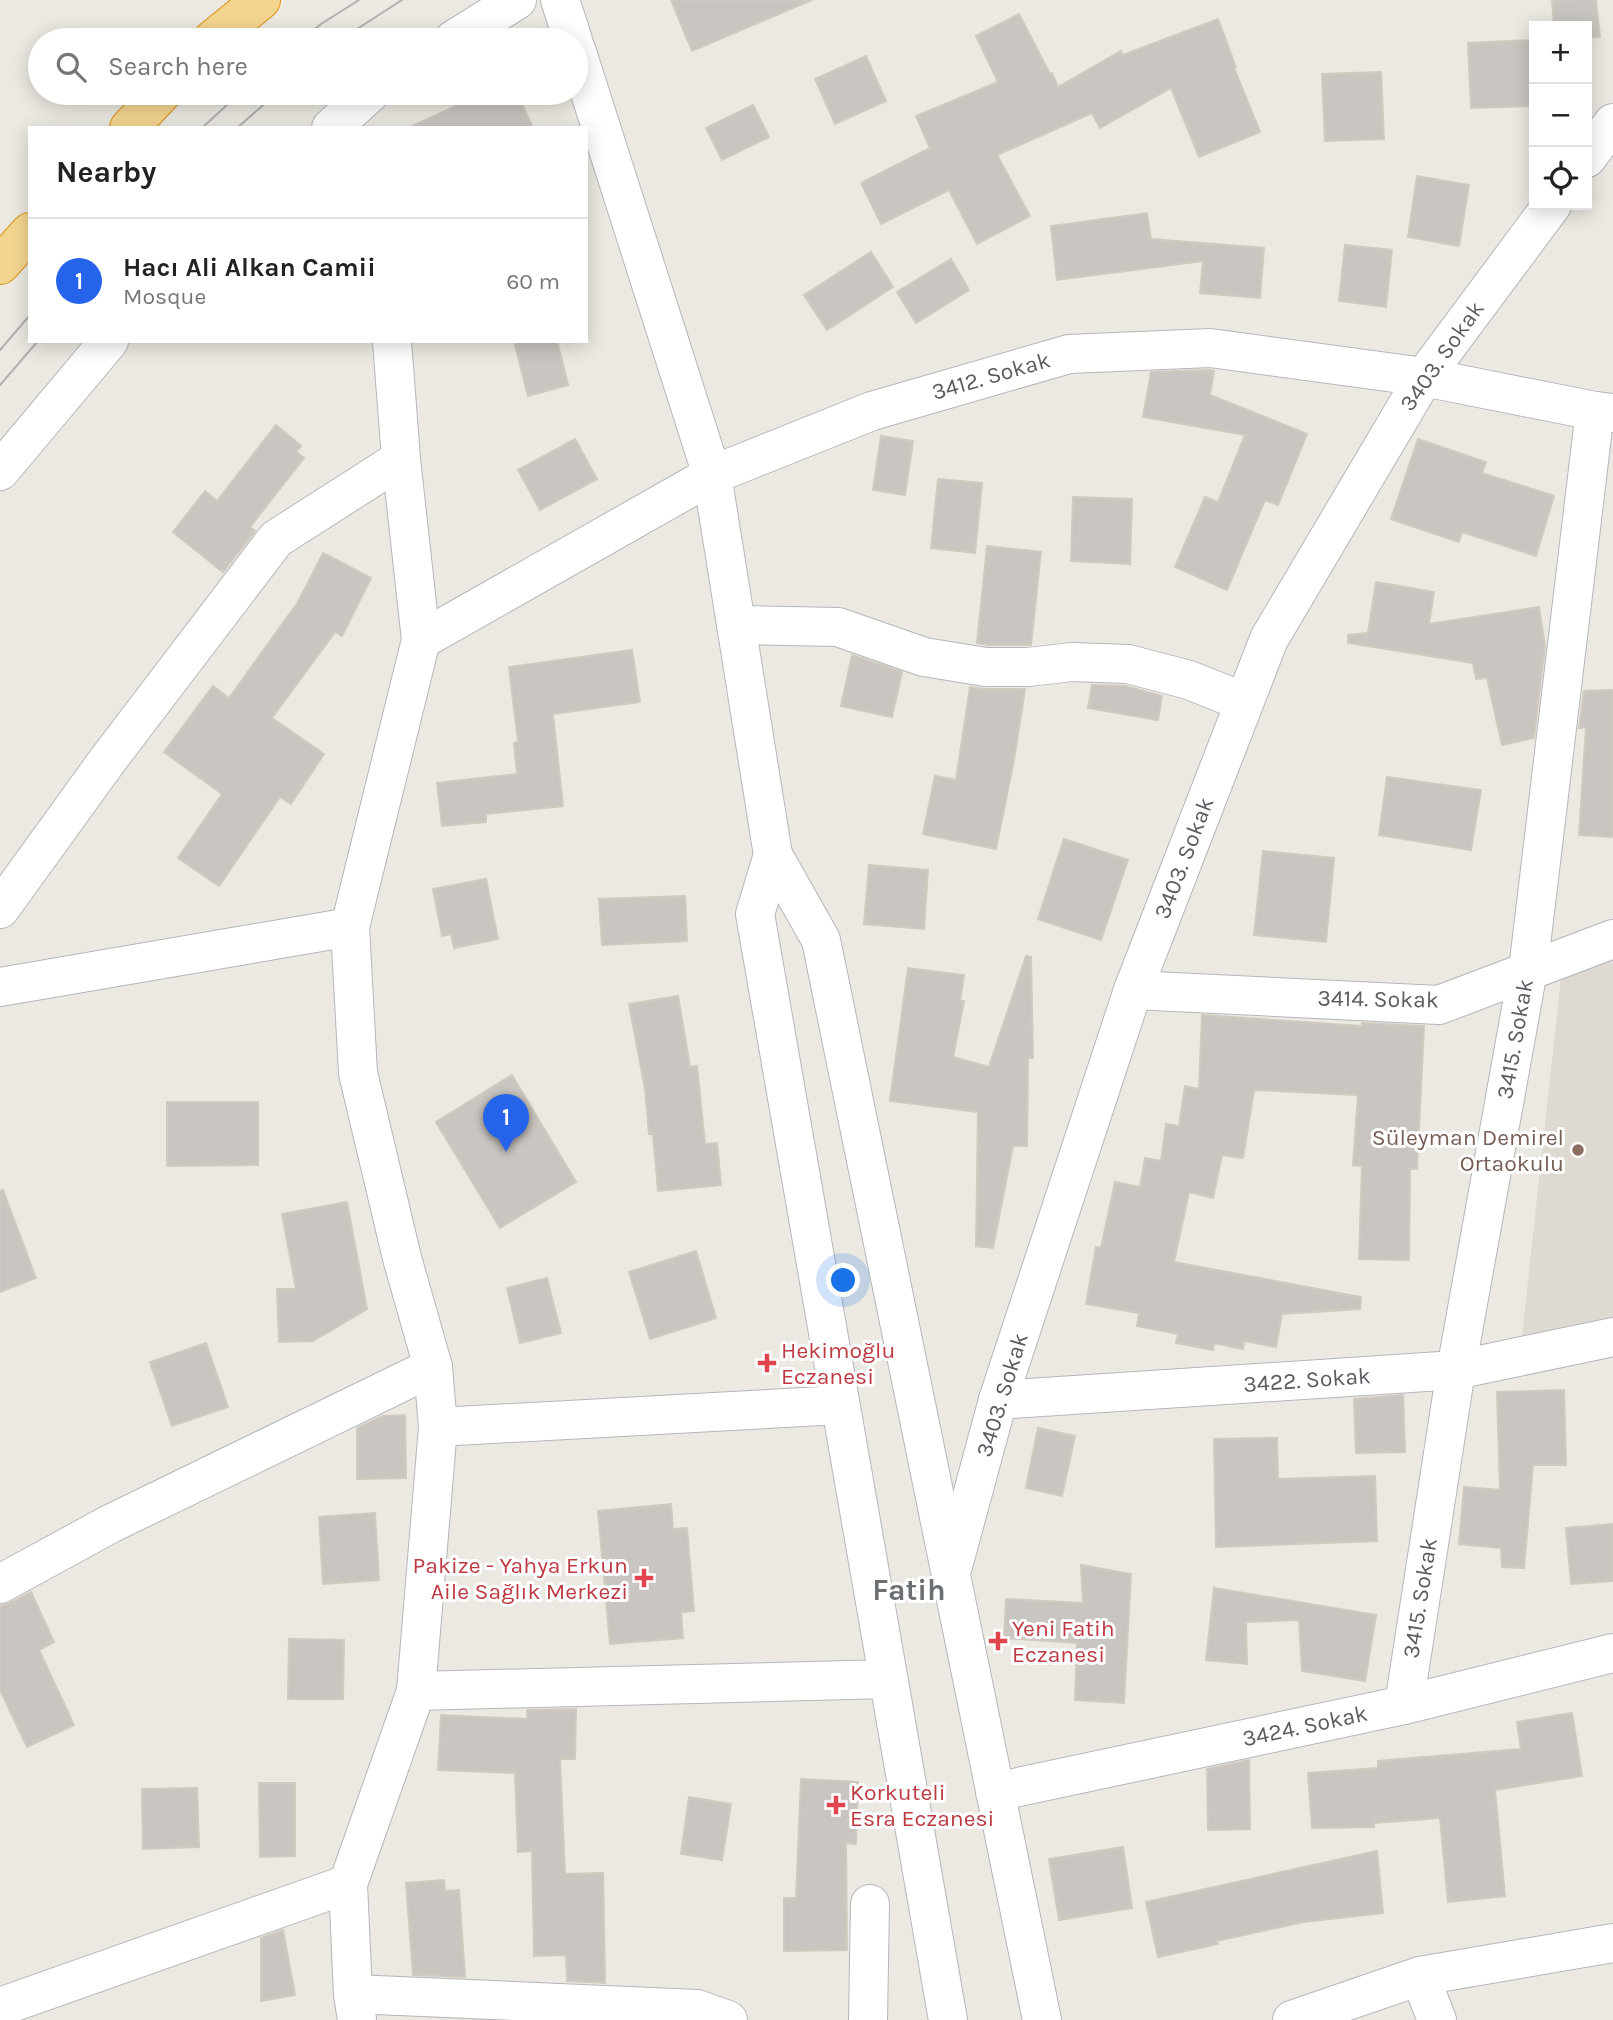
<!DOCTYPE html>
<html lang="en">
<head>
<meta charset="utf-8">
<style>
	:root { --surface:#fff; --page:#f6f6f6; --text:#222; --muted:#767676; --line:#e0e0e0; --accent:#2563eb }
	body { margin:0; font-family:Karla,sans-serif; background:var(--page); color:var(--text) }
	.controls { position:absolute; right:21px; top:21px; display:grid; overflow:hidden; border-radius:0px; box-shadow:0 4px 18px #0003 }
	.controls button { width:63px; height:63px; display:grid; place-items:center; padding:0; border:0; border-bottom:2px solid var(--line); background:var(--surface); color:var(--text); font:35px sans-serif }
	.you { position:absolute; left:844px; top:1281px; width:24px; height:24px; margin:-18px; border:5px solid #fff; border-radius:50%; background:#1a73e8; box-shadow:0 0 0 10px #1a73e833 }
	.badge { display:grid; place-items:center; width:46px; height:46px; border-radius:50%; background:var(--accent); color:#fff; font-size:23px; font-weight:700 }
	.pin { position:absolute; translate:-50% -58px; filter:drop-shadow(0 2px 4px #0008) }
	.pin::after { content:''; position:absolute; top:37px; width:24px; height:21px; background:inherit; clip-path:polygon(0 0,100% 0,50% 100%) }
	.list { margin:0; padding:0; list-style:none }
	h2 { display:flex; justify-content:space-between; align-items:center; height:91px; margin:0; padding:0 28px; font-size:30px }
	h2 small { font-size:23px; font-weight:400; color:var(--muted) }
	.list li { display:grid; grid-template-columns:46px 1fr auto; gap:21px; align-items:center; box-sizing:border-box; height:126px; padding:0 28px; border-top:2px solid var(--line) }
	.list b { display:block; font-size:26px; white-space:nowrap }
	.list p { margin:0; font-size:23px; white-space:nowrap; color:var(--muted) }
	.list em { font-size:23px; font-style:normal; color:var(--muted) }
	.icon { flex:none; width:38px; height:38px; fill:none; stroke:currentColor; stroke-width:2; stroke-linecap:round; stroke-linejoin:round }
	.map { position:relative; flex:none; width:1613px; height:2020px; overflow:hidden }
	.search { position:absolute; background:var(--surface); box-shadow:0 4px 18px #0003; left:28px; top:28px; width:560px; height:77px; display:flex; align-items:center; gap:18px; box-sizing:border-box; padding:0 24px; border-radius:38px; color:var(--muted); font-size:26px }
	.panel { position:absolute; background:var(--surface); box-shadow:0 4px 18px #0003; left:28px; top:126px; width:560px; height:217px; border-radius:0px }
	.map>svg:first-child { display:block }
	.education { fill:#dedad2 }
	.building { fill:#c9c5c0; stroke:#d0cac0; stroke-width:2 }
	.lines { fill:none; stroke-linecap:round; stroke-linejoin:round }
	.minor-casing { stroke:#b4b7bb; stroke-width:40 }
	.highway-casing { stroke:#db9212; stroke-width:40 }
	.minor { stroke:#fff; stroke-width:38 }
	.highway { stroke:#f4d590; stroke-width:38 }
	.tram { stroke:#b0b1b1; stroke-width:2 }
	.education-dot { fill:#8d6e63; stroke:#fff; stroke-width:2.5 }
	.health-dot { fill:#e0444e; stroke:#fff; stroke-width:2.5 }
	.labels { text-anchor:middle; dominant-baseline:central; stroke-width:6; stroke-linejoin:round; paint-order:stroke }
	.street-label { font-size:23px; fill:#5a5d61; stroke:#fff }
	.education-label { font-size:23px; fill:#785e54; stroke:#fff; text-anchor:end }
	.health-label { font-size:23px; fill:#be3a42; stroke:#fff; text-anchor:start }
	.district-label { font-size:30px; font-weight:bold; fill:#6b6f73; stroke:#fff }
</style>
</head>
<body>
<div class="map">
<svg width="1613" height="2020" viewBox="0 0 1613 2020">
	<rect width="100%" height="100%" fill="#ebe9e1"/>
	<path class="education" d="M 1613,961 L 1613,1322 L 1521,1345 L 1561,978 Z"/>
	<g class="building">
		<path d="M 671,0 L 812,0 L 692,51 Z"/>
		<path d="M 1552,0 L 1596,0 L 1600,37 L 1587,38 L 1587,26 L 1554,26 Z"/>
		<path d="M 1019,14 L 1050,74 L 1052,73 L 1058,87 L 1121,51 L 1123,55 L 1218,19 L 1236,67 L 1234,68 L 1260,132 L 1199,157 L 1171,88 L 1100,128 L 1092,113 L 997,155 L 1030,216 L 977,244 L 949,190 L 881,224 L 861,183 L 930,148 L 916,116 L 998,82 L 976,36 Z"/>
		<path d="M 1534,40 L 1534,106 L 1471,108 L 1468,43 Z"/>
		<path d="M 866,56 L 886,101 L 835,124 L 815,79 Z"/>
		<path d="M 1381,72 L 1384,139 L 1325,141 L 1322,74 Z"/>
		<path d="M 484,93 L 517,93 L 533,128 L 408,128 Z"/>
		<path d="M 753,105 L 769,137 L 722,160 L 706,128 Z"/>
		<path d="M 1417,176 L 1469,185 L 1459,246 L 1408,237 Z"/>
		<path d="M 1147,213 L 1151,239 L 1264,248 L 1260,298 L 1200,293 L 1203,261 L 1057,280 L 1051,226 Z"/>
		<path d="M 1345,245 L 1392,250 L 1386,307 L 1339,301 Z"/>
		<path d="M 871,252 L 893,287 L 827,330 L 804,295 Z"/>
		<path d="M 951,259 L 969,290 L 916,323 L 897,292 Z"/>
		<path d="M 514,341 L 557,341 L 568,385 L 528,396 Z"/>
		<path d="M 1209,370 L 1214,371 L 1210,395 L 1307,434 L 1278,505 L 1265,500 L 1227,590 L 1175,567 L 1205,497 L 1218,502 L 1245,435 L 1143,417 L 1151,372 Z"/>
		<path d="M 276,425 L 301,446 L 296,452 L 304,458 L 250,527 L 255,531 L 223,572 L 173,532 L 205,491 L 217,501 Z"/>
		<path d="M 881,436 L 913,441 L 905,495 L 873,490 Z"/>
		<path d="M 575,439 L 597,479 L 540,510 L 518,470 Z"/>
		<path d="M 1418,439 L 1486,462 L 1482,473 L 1554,496 L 1536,556 L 1462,532 L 1459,542 L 1391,519 Z"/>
		<path d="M 938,479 L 982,483 L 975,553 L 931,548 Z"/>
		<path d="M 1073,497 L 1132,499 L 1130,564 L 1071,561 Z"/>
		<path d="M 987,546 L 1041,552 L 1031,645 L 988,645 L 977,643 Z"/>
		<path d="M 323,553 L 371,578 L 342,636 L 335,632 L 272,718 L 324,754 L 291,804 L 280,797 L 219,886 L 178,858 L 222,794 L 164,752 L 213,686 L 229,698 L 298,602 Z"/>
		<path d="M 1376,582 L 1434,592 L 1429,624 L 1539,607 L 1545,646 L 1534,738 L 1502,745 L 1487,678 L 1476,679 L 1473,663 L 1348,643 L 1348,635 L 1368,633 Z"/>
		<path d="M 632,650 L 640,702 L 553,714 L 563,806 L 486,814 L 486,822 L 442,826 L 437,783 L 517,774 L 514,743 L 518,742 L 509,667 Z"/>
		<path d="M 852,655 L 902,672 L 892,717 L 841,706 Z"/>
		<path d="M 1092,685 L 1125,686 L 1162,696 L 1158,720 L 1088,708 Z"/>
		<path d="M 970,687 L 986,689 L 1025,689 L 1014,760 L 996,849 L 923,834 L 935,776 L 956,780 Z"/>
		<path d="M 1613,690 L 1613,837 L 1579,835 L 1586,727 L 1579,728 L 1584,691 Z"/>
		<path d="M 1387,777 L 1481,790 L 1471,850 L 1379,835 Z"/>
		<path d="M 1064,839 L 1128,860 L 1101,940 L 1038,919 Z"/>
		<path d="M 1263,851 L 1334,858 L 1326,942 L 1254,935 Z"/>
		<path d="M 869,865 L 928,870 L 924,929 L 864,924 Z"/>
		<path d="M 486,879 L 498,939 L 454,948 L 451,934 L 442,936 L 433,889 Z"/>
		<path d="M 685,896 L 687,941 L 602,945 L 599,899 Z"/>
		<path d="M 1026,956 L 1031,957 L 1033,1058 L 1028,1058 L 1027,1146 L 1013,1146 L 993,1248 L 976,1246 L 978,1112 L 890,1101 L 908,968 L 964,975 L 960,1001 L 964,1001 L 953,1057 L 989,1067 Z"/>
		<path d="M 678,996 L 690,1067 L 697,1066 L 705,1144 L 717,1143 L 721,1185 L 658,1191 L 653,1134 L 649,1134 L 645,1089 L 629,1004 Z"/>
		<path d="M 1202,1015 L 1362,1026 L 1362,1023 L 1424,1026 L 1417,1169 L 1410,1169 L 1409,1260 L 1359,1259 L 1362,1166 L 1353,1165 L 1358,1095 L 1254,1090 L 1243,1158 L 1222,1155 L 1213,1198 L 1189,1192 L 1174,1262 L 1361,1297 L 1360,1309 L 1282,1314 L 1276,1347 L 1244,1341 L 1243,1349 L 1214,1343 L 1213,1350 L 1176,1343 L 1178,1334 L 1137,1326 L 1139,1313 L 1086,1304 L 1096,1247 L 1101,1248 L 1115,1182 L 1140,1187 L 1145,1158 L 1161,1161 L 1166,1124 L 1179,1126 L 1185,1086 L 1199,1089 Z"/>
		<path d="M 512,1075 L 576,1182 L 500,1228 L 436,1122 Z"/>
		<path d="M 167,1102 L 258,1102 L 258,1165 L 167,1166 Z"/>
		<path d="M 3,1190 L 36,1278 L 0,1292 L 0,1191 Z"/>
		<path d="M 347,1202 L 367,1309 L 313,1341 L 279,1342 L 277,1289 L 296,1289 L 282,1214 Z"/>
		<path d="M 696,1251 L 716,1318 L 650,1339 L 629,1272 Z"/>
		<path d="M 547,1278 L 561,1333 L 520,1343 L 507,1288 Z"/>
		<path d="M 206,1343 L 228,1407 L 172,1426 L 150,1362 Z"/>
		<path d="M 1564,1390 L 1566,1465 L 1533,1465 L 1524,1568 L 1502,1567 L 1501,1548 L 1459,1544 L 1464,1487 L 1500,1490 L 1497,1392 Z"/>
		<path d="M 1403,1395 L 1405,1452 L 1356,1453 L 1354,1399 Z"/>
		<path d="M 405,1415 L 406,1478 L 357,1479 L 357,1428 L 383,1416 Z"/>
		<path d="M 1038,1428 L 1075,1436 L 1062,1496 L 1026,1488 Z"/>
		<path d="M 1277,1438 L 1278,1479 L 1375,1476 L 1377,1541 L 1216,1547 L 1214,1439 Z"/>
		<path d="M 671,1504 L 673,1529 L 687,1528 L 694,1611 L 681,1612 L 683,1638 L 610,1644 L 598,1511 Z"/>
		<path d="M 375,1513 L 379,1580 L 323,1584 L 319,1517 Z"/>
		<path d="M 1613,1524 L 1613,1581 L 1571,1584 L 1566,1528 Z"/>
		<path d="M 1081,1565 L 1131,1574 L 1124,1703 L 1075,1700 L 1077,1643 L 1004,1638 L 1006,1599 L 1083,1603 Z"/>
		<path d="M 1214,1588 L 1376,1615 L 1365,1681 L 1302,1671 L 1299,1620 L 1246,1622 L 1247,1664 L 1206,1660 Z"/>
		<path d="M 31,1592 L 54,1642 L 39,1650 L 74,1725 L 27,1747 L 0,1690 L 0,1606 L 10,1603 Z"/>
		<path d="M 289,1639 L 344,1640 L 343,1699 L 288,1699 Z"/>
		<path d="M 576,1709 L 575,1759 L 560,1759 L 565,1874 L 603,1873 L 605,1983 L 567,1981 L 566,1955 L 534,1956 L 532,1851 L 518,1852 L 515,1773 L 438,1770 L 441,1715 L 527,1719 L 527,1710 Z"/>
		<path d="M 1572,1713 L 1582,1776 L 1495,1790 L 1505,1896 L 1448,1902 L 1440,1818 L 1374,1823 L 1374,1827 L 1312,1828 L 1308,1773 L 1378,1768 L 1378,1761 L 1521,1749 L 1517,1722 Z"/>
		<path d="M 1249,1760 L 1250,1829 L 1208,1830 L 1207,1769 Z"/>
		<path d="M 801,1779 L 858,1782 L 856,1844 L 846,1843 L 847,1950 L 784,1951 L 784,1898 L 796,1898 Z"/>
		<path d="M 259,1783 L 295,1783 L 295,1856 L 260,1857 Z"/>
		<path d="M 197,1788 L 199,1847 L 143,1849 L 142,1789 Z"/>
		<path d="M 689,1797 L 731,1804 L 722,1860 L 681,1854 Z"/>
		<path d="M 1123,1847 L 1132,1908 L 1059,1920 L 1049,1859 Z"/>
		<path d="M 1377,1851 L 1383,1913 L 1303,1922 L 1217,1941 L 1218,1944 L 1158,1957 L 1146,1902 Z"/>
		<path d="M 444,1880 L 445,1891 L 459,1890 L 465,1977 L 413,1975 L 406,1883 Z"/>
		<path d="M 283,1930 L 295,1995 L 261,2001 L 261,1938 Z"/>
	</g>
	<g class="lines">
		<g class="minor-casing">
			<g id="minor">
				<path d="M 560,0 L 573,40"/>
				<path d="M 453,40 L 517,0"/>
				<path d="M 576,49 L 712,475 L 773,855"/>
				<path d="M 331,128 L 370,93"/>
				<path d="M 1587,158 L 1613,123"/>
				<path d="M 0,471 L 109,341"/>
				<path d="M 736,625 L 838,627 L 924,657 L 986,667 L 1028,667 L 1072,662 L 1128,664 L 1189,680 L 1244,702"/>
				<path d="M 421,640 L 712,475 L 872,411 L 1069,354 L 1210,348 L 1424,377 L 1595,411 L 1613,413"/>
				<path d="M 0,909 L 107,761 L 276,539 L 401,459"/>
				<path d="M 0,987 L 350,927"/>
				<path d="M 1133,990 L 1439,1005 L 1613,939"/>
				<path d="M 998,1400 L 1456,1370 L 1613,1337"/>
				<path d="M 438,1427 L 840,1405"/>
				<path d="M 953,1566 L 998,1400 L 1133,990 L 1269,639 L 1424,377 L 1552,205"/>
				<path d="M 0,1584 L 110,1524 L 433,1367"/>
				<path d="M 416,1691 L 888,1679"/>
				<path d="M 1404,1705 L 1456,1370 L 1528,970 L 1595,411"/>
				<path d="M 995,1792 L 1404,1705 L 1613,1653"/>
				<path d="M 1420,1976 L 1437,2020"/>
				<path d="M 353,1994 L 697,2009 L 728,2020"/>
				<path d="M 0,2007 L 348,1884"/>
				<path d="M 357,2020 L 353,1994 L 348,1884 L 416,1691 L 438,1427 L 433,1367 L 402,1258 L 358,1073 L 350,927 L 421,640 L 401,459 L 392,341"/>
				<path d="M 868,2020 L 870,1904"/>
				<path d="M 948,2020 L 755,914 L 773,855 L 821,940 L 1042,2020"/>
				<path d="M 1292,2020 L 1420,1976 L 1613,1943"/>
			</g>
		</g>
		<g class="highway-casing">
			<g id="highway">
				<path d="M 212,40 L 261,0"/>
				<path d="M 129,128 L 162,93"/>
				<path d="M 0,265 L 30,232"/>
			</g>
		</g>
		<use href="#minor" class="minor"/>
		<use href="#highway" class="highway"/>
		<g class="tram">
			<path d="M 302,40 L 321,24 L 359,0"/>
			<path d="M 340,40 L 402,0"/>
			<path d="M 202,128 L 240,93"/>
			<path d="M 237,128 L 277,93"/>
			<path d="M 0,350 L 30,315"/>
			<path d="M 0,385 L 38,341"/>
		</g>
	</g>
	<circle class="education-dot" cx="1578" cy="1150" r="7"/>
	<g class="health-dot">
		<path d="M763.5 1352.5h7v7h7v7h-7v7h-7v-7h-7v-7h7z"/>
		<path d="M640.5 1567.5h7v7h7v7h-7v7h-7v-7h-7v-7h7z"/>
		<path d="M994.5 1630.5h7v7h7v7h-7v7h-7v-7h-7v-7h7z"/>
		<path d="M832.5 1794.5h7v7h7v7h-7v7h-7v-7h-7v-7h7z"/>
	</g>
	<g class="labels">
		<g class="street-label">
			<text transform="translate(1442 356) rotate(-55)">3403. Sokak</text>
			<text transform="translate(991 376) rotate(-16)">3412. Sokak</text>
			<text transform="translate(1184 858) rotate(-69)">3403. Sokak</text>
			<text transform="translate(1378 999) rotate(1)">3414. Sokak</text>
			<text transform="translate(1515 1039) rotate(-80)">3415. Sokak</text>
			<text transform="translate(1307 1380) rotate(-4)">3422. Sokak</text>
			<text transform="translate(1002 1395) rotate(-73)">3403. Sokak</text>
			<text transform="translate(1420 1598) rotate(-81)">3415. Sokak</text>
			<text transform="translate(1305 1726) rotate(-12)">3424. Sokak</text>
		</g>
		<g class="education-label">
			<text x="1564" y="1137">Süleyman Demirel<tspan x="1564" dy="26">Ortaokulu</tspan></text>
		</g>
		<g class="health-label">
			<text x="781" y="1350">Hekimoğlu<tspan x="781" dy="26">Eczanesi</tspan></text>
			<text x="628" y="1565" text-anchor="end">Pakize - Yahya Erkun<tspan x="628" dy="26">Aile Sağlık Merkezi</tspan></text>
			<text x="1012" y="1628">Yeni Fatih<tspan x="1012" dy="26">Eczanesi</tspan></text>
			<text x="850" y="1792">Korkuteli<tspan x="850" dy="26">Esra Eczanesi</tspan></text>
		</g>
		<g class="district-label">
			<text x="909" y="1590">Fatih</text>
		</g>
	</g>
</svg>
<div class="controls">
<button>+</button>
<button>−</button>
<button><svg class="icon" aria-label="locate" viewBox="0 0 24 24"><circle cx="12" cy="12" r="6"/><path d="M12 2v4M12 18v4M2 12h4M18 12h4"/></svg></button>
</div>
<div class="you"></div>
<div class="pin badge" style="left:506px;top:1152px">1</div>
<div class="search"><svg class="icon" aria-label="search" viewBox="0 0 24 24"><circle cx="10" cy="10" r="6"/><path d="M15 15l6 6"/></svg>Search here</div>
<section class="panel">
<h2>Nearby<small></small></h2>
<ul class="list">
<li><span class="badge">1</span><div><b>Hacı Ali Alkan Camii</b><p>Mosque</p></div><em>60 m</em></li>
</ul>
</section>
</div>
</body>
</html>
